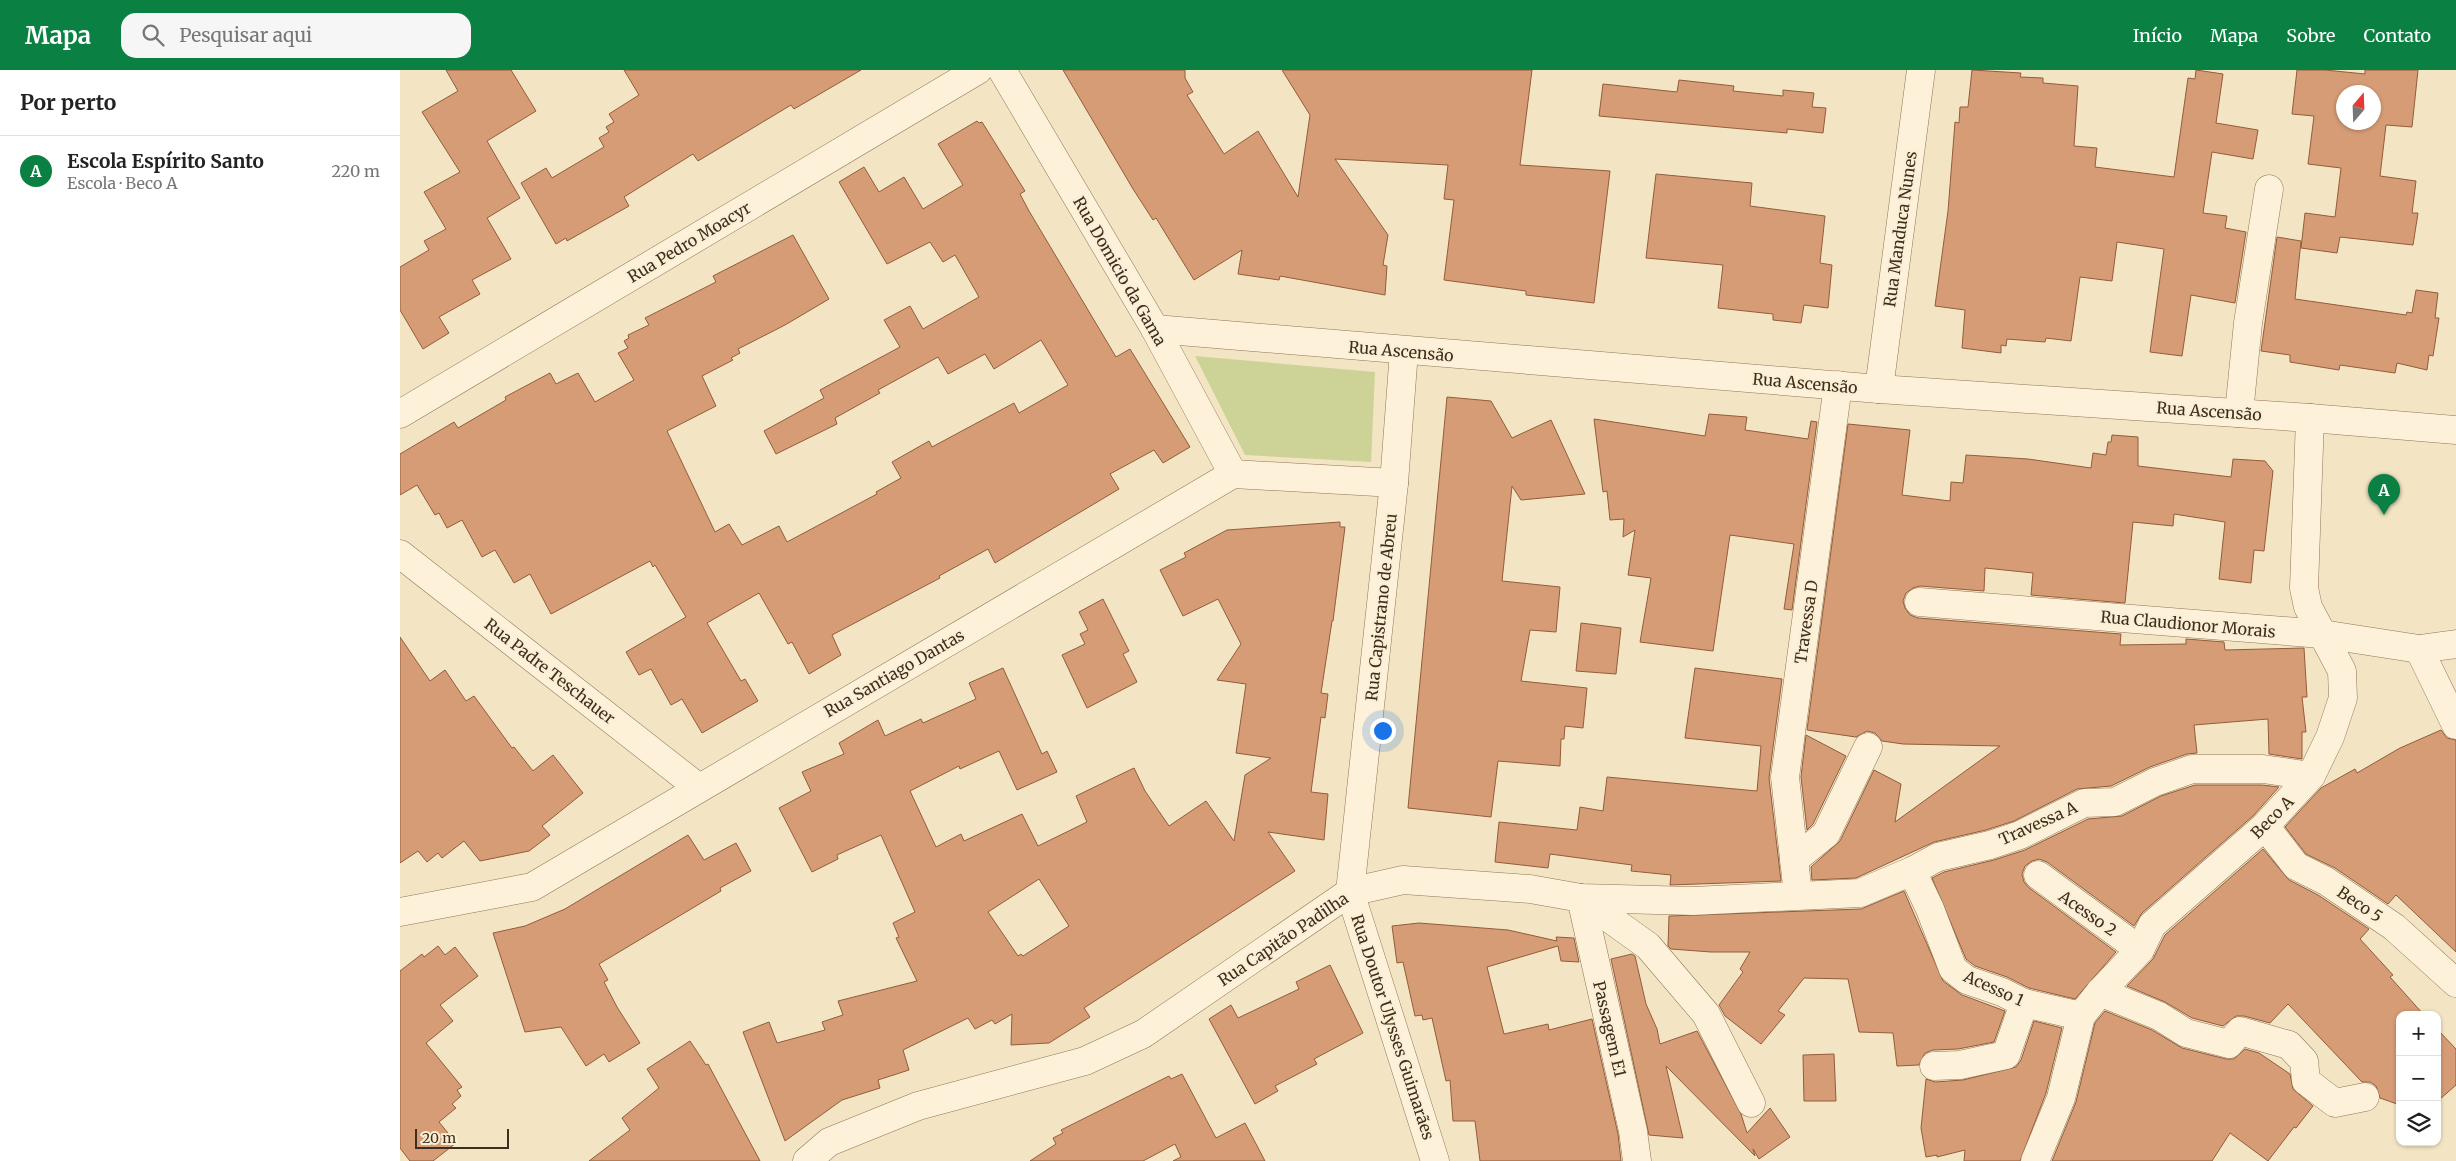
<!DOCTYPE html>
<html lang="pt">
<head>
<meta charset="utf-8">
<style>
	:root { --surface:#fff; --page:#f6f6f6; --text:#222; --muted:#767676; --line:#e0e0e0; --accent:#0b8043 }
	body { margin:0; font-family:Merriweather,serif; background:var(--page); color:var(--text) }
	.controls { position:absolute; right:15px; bottom:15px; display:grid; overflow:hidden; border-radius:10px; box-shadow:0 1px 4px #0004 }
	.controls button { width:45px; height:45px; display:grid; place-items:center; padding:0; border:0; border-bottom:1px solid var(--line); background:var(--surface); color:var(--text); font:25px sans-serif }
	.compass { position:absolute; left:1936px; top:15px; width:45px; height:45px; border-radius:50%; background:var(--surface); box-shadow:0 1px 4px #0004; rotate:19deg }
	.scale { position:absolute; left:15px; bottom:12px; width:94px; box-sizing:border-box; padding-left:5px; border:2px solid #3f2d1d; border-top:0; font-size:14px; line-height:18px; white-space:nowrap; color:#3f2d1d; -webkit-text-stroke:4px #faefd5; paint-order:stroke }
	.you { position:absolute; left:982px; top:660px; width:18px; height:18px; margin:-12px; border:4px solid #fff; border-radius:50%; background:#1a73e8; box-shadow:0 0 0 8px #1a73e833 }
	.badge { display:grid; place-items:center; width:32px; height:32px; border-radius:50%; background:var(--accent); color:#fff; font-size:16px; font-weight:700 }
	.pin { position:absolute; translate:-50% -41px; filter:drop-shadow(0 1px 2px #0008) }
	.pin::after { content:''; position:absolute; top:26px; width:18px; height:15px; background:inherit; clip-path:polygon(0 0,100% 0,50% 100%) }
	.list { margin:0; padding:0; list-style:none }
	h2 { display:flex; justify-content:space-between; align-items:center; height:65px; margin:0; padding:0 20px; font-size:21px }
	h2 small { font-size:16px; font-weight:400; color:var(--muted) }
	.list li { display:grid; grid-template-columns:32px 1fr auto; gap:15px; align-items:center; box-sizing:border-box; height:70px; padding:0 20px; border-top:1px solid var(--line) }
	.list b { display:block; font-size:19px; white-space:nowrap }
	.list p { margin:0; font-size:16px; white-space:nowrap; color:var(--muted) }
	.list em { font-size:16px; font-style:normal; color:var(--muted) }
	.icon { flex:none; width:28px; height:28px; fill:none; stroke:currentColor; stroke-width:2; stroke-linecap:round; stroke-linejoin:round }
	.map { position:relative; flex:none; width:2056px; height:1091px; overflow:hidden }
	header { display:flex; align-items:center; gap:30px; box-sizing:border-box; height:70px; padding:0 25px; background:var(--accent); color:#fff }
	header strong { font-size:24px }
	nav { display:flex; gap:28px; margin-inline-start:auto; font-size:18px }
	.search { width:350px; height:45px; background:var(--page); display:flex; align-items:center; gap:12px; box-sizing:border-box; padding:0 18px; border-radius:15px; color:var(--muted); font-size:19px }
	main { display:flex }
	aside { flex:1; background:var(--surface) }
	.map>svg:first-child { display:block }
	.green { fill:#cdd396 }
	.building { fill:#d69c75; stroke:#935c3a; fill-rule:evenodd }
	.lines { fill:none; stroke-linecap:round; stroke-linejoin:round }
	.minor-casing { stroke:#917557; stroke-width:29 }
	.minor { stroke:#fdf1d9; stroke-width:28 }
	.labels { text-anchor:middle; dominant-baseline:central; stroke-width:4; stroke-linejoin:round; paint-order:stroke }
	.street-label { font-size:16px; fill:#3f2d1d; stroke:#faefd5 }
</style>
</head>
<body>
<header>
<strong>Mapa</strong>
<div class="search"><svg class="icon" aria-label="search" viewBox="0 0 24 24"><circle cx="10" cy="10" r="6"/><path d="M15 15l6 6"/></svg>Pesquisar aqui</div>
<nav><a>Início</a><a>Mapa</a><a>Sobre</a><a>Contato</a></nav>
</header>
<main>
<aside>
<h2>Por perto<small></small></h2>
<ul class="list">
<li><span class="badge">A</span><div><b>Escola Espírito Santo</b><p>Escola · Beco A</p></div><em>220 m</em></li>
</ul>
</aside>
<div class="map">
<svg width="2056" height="1091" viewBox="0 0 2056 1091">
	<rect width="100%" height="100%" fill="#f3e5c4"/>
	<path class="green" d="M 795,286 L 975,302 L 971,392 L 845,385 Z"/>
	<g class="building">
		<path d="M 46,0 L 111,0 L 136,41 L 87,71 L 120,128 L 87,148 L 111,189 L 72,210 L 80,224 L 39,247 L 49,263 L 23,279 L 0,240 L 0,197 L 29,180 L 24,171 L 46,159 L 24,122 L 60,102 L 22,42 L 58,21 Z"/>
		<path d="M 224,0 L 461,0 L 394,39 L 391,35 L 298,91 L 293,84 L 224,127 L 229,136 L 167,171 L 166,168 L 156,174 L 121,113 L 146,98 L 152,108 L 204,77 L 199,68 L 209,62 L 206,57 L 214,52 L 209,44 L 239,25 Z"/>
		<path d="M 663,0 L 785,0 L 785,8 L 793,22 L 787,25 L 824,84 L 858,61 L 898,127 L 910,45 L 882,0 L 1132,0 L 1120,95 L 1210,101 L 1194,233 L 1126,225 L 1126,221 L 1044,210 L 1054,130 L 1044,129 L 1048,95 L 935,89 L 988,165 L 983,195 L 987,196 L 985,225 L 880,206 L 879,210 L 838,204 L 842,180 L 794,210 L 756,148 L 753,150 L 733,119 Z"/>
		<path d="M 1572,0 L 1621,3 L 1620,7 L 1643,8 L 1643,13 L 1678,16 L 1674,76 L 1697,78 L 1695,97 L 1774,107 L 1788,8 L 1795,9 L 1796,0 L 1823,4 L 1816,53 L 1858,60 L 1853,89 L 1812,82 L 1803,143 L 1827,146 L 1825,158 L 1846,162 L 1835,233 L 1791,225 L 1782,286 L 1750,282 L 1764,179 L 1717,172 L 1712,211 L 1680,207 L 1671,271 L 1646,268 L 1645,272 L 1607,269 L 1606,276 L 1601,275 L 1601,283 L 1562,278 L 1565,240 L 1535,236 L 1548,141 L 1555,52 L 1559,53 L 1560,37 L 1568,37 Z"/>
		<path d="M 1897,0 L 1925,0 L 1965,4 L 1965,0 L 2018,0 L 2012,57 L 1986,55 L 1980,106 L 2016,111 L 2012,143 L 2018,143 L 2013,175 L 1940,167 L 1937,183 L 1901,178 L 1905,143 L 1935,147 L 1941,98 L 1908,94 L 1914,46 L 1892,44 ZM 1944,22 L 1974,22 L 1974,52 L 1944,52 Z"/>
		<path d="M 1279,10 L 1334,16 L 1333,21 L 1383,26 L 1383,20 L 1414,23 L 1412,37 L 1426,38 L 1423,63 L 1387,59 L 1387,63 L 1199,46 L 1203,14 L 1277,22 Z"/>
		<path d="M 577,51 L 579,53 L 582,52 L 625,121 L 620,124 L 629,141 L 716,287 L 730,279 L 790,377 L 763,393 L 754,380 L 710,404 L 719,419 L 595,493 L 588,479 L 539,506 L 540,508 L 432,565 L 441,585 L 409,604 L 392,572 L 388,574 L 359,523 L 307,553 L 341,611 L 345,609 L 358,631 L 302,663 L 282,629 L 271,635 L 251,599 L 239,605 L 226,582 L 286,547 L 255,495 L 253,497 L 250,491 L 151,544 L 130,504 L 114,513 L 95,480 L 82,487 L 62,450 L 47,458 L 39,443 L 35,445 L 17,415 L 0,425 L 0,384 L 54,352 L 58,358 L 106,330 L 105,327 L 150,303 L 156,314 L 178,303 L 195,332 L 234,310 L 218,283 L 228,278 L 224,271 L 229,268 L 228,265 L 249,255 L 245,248 L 316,212 L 313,206 L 393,165 L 429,229 L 385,255 L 338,279 L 340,283 L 331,288 L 333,290 L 302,306 L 316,336 L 267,361 L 315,462 L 329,454 L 342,475 L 379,456 L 387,472 L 477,424 L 476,422 L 501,408 L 492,392 L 529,371 L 532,377 L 614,333 L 619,343 L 668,315 L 641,270 L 594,299 L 585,284 L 548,304 L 538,287 L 478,320 L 480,323 L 435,348 L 437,354 L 376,384 L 364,361 L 424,328 L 420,320 L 500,277 L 484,250 L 510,236 L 523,259 L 579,227 L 555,185 L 543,192 L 530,172 L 487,194 L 439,112 L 464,97 L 479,122 L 504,107 L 523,139 L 563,115 L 538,74 Z"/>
		<path d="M 1256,104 L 1352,113 L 1350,136 L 1425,146 L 1420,193 L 1432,195 L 1428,238 L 1404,235 L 1401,253 L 1373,250 L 1373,244 L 1318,238 L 1323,195 L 1246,188 Z"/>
		<path d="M 1877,167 L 1901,171 L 1895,229 L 2006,245 L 2007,242 L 2012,243 L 2016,220 L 2038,223 L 2035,248 L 2039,248 L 2033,286 L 2029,285 L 2027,300 L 1997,293 L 1995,303 L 1940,295 L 1939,300 L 1890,292 L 1890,285 L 1861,281 Z"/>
		<path d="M 1047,327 L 1091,331 L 1112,368 L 1151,350 L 1185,424 L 1121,430 L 1112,416 L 1102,511 L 1160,517 L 1156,562 L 1130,560 L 1121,611 L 1187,618 L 1183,658 L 1165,656 L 1164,669 L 1161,669 L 1160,696 L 1098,691 L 1091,747 L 1008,738 Z"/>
		<path d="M 1309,344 L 1347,347 L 1345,360 L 1408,369 L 1411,351 L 1417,352 L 1392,540 L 1384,539 L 1394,474 L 1330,465 L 1313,581 L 1240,572 L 1251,508 L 1228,505 L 1235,460 L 1223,467 L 1224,449 L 1210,450 L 1207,421 L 1203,422 L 1194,349 L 1305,366 Z"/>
		<path d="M 1448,354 L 1510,360 L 1502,425 L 1550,431 L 1551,412 L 1563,413 L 1566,385 L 1628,389 L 1691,398 L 1693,383 L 1706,385 L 1708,372 L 1711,372 L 1712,365 L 1738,367 L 1738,396 L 1831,407 L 1833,389 L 1865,391 L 1873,401 L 1864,481 L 1854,480 L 1851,513 L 1819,509 L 1825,452 L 1774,444 L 1773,456 L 1733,452 L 1725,533 L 1631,525 L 1633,503 L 1585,498 L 1584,521 L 1520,516 L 1513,518 L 1506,523 L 1503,531 L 1505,538 L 1510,545 L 1518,548 L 1721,564 L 1720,575 L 1786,574 L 1786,569 L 1824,572 L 1825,580 L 1904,578 L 1907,627 L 1902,627 L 1906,662 L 1902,662 L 1902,689 L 1869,684 L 1868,649 L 1794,655 L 1797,683 L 1787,684 L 1750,697 L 1711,716 L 1677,719 L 1614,751 L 1586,760 L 1534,772 L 1456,808 L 1412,810 L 1411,797 L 1440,771 L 1474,700 L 1501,714 L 1495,752 L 1600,676 L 1503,674 L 1482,671 L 1475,663 L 1467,661 L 1456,667 L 1407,660 Z"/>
		<path d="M 940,452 L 940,457 L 945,457 L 933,551 L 932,551 L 921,623 L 928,624 L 925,648 L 921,647 L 911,722 L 928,724 L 924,770 L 868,762 L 895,801 L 684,938 L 690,947 L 649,973 L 611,975 L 612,944 L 595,954 L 592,950 L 575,959 L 568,948 L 503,980 L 509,1000 L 478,1010 L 480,1018 L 442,1030 L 385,1071 L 343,962 L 369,952 L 377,973 L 425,960 L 422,952 L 443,945 L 438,931 L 517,911 L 496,868 L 499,867 L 493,853 L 515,842 L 481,765 L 437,785 L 438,789 L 412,802 L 379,738 L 411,721 L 402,702 L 444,684 L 439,673 L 478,650 L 485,666 L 521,649 L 523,653 L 576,629 L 569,613 L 603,598 L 642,684 L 647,681 L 657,702 L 617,720 L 599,681 L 560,699 L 559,696 L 510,721 L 536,777 L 561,764 L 564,771 L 622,744 L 638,776 L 687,752 L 676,726 L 734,698 L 745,721 L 769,756 L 806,731 L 834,771 L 845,705 L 871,688 L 836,683 L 846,614 L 817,610 L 841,574 L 818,529 L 783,546 L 760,500 L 786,487 L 784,483 L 827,460 ZM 639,809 L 669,856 L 623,886 L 621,884 L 618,886 L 588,842 Z"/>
		<path d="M 703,529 L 729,581 L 723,584 L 737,612 L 687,638 L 662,585 L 685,574 L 680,564 L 688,560 L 679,542 Z"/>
		<path d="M 1181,553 L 1221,558 L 1216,604 L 1176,601 Z"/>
		<path d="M 0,567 L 30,611 L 45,600 L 66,631 L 74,626 L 112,678 L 114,677 L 133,701 L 153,685 L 183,723 L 142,756 L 150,765 L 129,781 L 80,791 L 64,771 L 42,788 L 38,783 L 27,792 L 18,781 L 0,793 Z"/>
		<path d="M 1295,598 L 1382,609 L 1369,708 L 1381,811 L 1270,815 L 1271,805 L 1231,801 L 1232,795 L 1150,784 L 1148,798 L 1095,792 L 1099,752 L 1177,760 L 1180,737 L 1203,741 L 1207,707 L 1357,721 L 1361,676 L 1285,668 Z"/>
		<path d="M 2041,660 L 2047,668 L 2056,670 L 2056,882 L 1996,825 L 1988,834 L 1935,798 L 1906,784 L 1885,757 L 1921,718 L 1955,699 L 1957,703 L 2000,678 Z"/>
		<path d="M 1406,665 L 1446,686 L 1413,754 L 1407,760 L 1401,707 Z"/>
		<path d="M 1795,715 L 1862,715 L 1879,717 L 1854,745 L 1742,843 L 1734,856 L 1647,792 L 1639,789 L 1632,791 L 1625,796 L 1622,804 L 1624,812 L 1628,817 L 1716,882 L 1675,929 L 1629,918 L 1607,907 L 1575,896 L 1566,889 L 1532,808 L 1544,802 L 1594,790 L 1625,780 L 1688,749 L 1722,746 L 1761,726 Z"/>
		<path d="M 288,765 L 304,790 L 336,773 L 351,801 L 320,818 L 321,821 L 199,894 L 208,910 L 204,912 L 217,937 L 240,973 L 209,992 L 204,984 L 186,996 L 161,957 L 125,962 L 93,863 L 125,856 L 165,839 Z"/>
		<path d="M 1863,779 L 1889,810 L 1918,825 L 1969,859 L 1960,869 L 1993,905 L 1990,907 L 2024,945 L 2000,945 L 2000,1035 L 1980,1028 L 1976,1016 L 1970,1012 L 1962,1012 L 1888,934 L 1870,953 L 1844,946 L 1836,946 L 1823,956 L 1792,948 L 1765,932 L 1727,916 L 1753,889 L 1765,865 Z"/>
		<path d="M 1504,821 L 1543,911 L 1562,925 L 1605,941 L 1594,972 L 1558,979 L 1533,980 L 1525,983 L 1519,995 L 1497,996 L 1493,963 L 1459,962 L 1448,909 L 1404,908 L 1378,941 L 1385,945 L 1361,974 L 1325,946 L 1319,935 L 1343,902 L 1340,899 L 1350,882 L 1311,882 L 1271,879 L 1268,876 L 1269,846 L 1461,839 Z"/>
		<path d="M 1019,853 L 1108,860 L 1157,871 L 1156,867 L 1174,868 L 1179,892 L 1161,891 L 1158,876 L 1087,897 L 1104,964 L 1148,954 L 1149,960 L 1192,949 L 1218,1064 L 1221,1091 L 1080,1091 L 1075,1051 L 1053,1051 L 1050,1010 L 1046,1011 L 1032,948 L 1023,950 L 1022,945 L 1015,946 L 1003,892 L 997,893 L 992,856 Z"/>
		<path d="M 38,876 L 45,885 L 55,877 L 78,906 L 40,935 L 53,951 L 26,973 L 62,1017 L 57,1020 L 61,1026 L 52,1034 L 56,1038 L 39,1052 L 56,1073 L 33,1091 L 10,1091 L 0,1078 L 0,901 L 22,884 L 24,887 Z"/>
		<path d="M 1232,884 L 1235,886 L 1246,934 L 1257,959 L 1260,974 L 1297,961 L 1341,1044 L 1347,1063 L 1370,1038 L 1390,1067 L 1359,1089 L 1353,1079 L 1355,1086 L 1266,996 L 1283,1068 L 1249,1065 L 1211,889 Z"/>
		<path d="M 930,895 L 963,963 L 914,989 L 917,994 L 875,1016 L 878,1021 L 855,1034 L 809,949 L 831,935 L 838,948 L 899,919 L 896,912 Z"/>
		<path d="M 1705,941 L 1752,960 L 1782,978 L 1826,989 L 1834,989 L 1845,979 L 1859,983 L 1890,1004 L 1893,1019 L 1913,1036 L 1896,1058 L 1894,1057 L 1868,1091 L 1830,1063 L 1812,1091 L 1652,1091 L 1676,1032 L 1695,953 Z"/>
		<path d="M 1634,951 L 1662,958 L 1646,1023 L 1620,1091 L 1564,1091 L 1565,1080 L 1537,1087 L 1537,1085 L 1526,1087 L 1521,1058 L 1526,1009 L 1535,1012 L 1563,1010 L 1616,997 L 1621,990 Z"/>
		<path d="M 2037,959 L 2056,979 L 2056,1015 L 2039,1030 L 2037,1028 Z"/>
		<path d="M 290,971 L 306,995 L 308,994 L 360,1091 L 189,1091 L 230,1060 L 222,1048 L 259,1018 L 247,999 Z"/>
		<path d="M 1434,984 L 1436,1031 L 1404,1031 L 1403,985 Z"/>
		<path d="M 782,1004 L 816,1068 L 845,1053 L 865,1091 L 773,1091 L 781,1087 L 775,1074 L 743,1091 L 630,1091 L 656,1074 L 653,1068 L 663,1063 L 661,1060 L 769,1006 L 771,1009 Z"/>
	</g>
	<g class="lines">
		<g class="minor-casing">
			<g id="minor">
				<path d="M 602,0 L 755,259 L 833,404"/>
				<path d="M 755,259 L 1479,319 L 1910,348 L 2056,360"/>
				<path d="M 1004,281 L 994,413 L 950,822 L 1035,1091"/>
				<path d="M 1479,319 L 1521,0"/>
				<path d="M 1839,343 L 1848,253 L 1869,119"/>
				<path d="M 0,344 L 578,0"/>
				<path d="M 0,484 L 299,718"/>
				<path d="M 1519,532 L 1922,564 L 2019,579 L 2056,574"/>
				<path d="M 2019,579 L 2056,655"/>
				<path d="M 1865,756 L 1896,796 L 1926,811 L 1994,857 L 2056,913"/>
				<path d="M 1394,790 L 1426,764 L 1468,677"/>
				<path d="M 1512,801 L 1530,839 L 1553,899 L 1567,910 L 1602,922 L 1624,933 L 1681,946"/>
				<path d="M 1638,805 L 1740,880"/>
				<path d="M 1398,825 L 1385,707 L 1438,315"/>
				<path d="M 1181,828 L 1248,876 L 1306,944 L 1351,1033"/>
				<path d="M 1181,828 L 1233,1061 L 1237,1091"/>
				<path d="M 0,842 L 132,817 L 833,404 L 994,413"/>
				<path d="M 1700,922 L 1759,946 L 1786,963 L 1829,974 L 1840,961 L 1889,975 L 1904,991 L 1906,1011 L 1935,1033 L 1965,1027"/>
				<path d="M 1534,996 L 1560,995 L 1606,985 L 1624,933"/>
				<path d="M 407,1091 L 429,1072 L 518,1036 L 685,991 L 743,964 L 950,822 L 1003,810 L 1130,819 L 1181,828 L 1293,831 L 1460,823 L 1512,801 L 1538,787 L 1590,775 L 1620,765 L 1684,733 L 1715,732 L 1755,712 L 1792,699 L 1863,699 L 1911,706"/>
				<path d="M 1635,1091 L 1661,1028 L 1681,946 L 1700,922 L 1740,880 L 1752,855 L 1865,756 L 1911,706 L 1930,667 L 1943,628 L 1942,601 L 1908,537 L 1904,518 L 1910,348"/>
			</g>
		</g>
		<use href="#minor" class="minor"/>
	</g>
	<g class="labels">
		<g class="street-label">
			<text transform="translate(1500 159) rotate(-82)">Rua Manduca Nunes</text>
			<text transform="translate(289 172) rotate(-31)">Rua Pedro Moacyr</text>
			<text transform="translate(720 201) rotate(60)">Rua Domicio da Gama</text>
			<text transform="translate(1001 281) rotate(5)">Rua Ascensão</text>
			<text transform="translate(1405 313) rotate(5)">Rua Ascensão</text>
			<text transform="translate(1809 341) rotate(4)">Rua Ascensão</text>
			<text transform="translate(981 537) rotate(-84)">Rua Capistrano de Abreu</text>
			<text transform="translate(1406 552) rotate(-82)">Travessa D</text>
			<text transform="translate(1788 554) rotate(5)">Rua Claudionor Morais</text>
			<text transform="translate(150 601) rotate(38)">Rua Padre Teschauer</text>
			<text transform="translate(494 603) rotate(-30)">Rua Santiago Dantas</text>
			<text transform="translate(1872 747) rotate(-45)">Beco A</text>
			<text transform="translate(1638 753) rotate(-24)">Travessa A</text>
			<text transform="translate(1960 834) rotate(34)">Beco 5</text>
			<text transform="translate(1688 843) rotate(35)">Acesso 2</text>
			<text transform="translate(883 869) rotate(-34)">Rua Capitão Padilha</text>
			<text transform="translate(1594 918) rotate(24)">Acesso 1</text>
			<text transform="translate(993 957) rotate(72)">Rua Doutor Ulysses Guimarães</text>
			<text transform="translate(1210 959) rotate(77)">Passagem E1</text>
		</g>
	</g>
</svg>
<div class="controls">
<button>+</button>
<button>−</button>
<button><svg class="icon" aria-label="layers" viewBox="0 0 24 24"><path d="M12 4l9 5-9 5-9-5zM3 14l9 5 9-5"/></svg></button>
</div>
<svg class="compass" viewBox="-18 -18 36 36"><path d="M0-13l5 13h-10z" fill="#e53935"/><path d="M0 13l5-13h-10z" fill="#767676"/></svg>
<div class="scale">20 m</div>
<div class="you"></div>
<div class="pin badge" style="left:1984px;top:445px">A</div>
</div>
</main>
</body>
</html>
